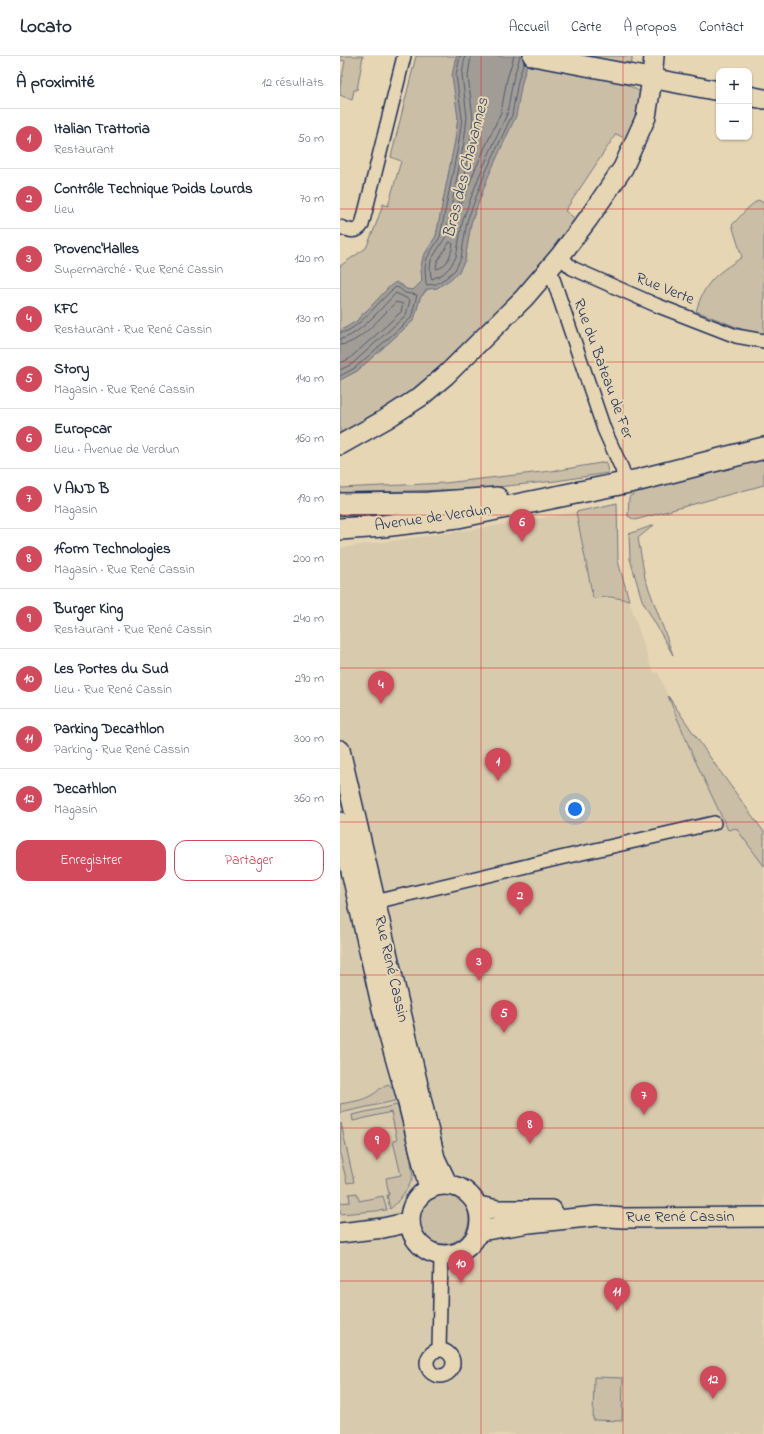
<!DOCTYPE html>
<html lang="fr">
<head>
<meta charset="utf-8">
<style>
	:root { --surface:#fff; --page:#f2f2f3; --text:#1f2937; --muted:#747a83; --line:#e0e1e3; --accent:#d1495b }
	body { margin:0; font-family:"Indie Flower",sans-serif; background:var(--page); color:var(--text) }
	.controls { position:absolute; right:12px; top:12px; display:grid; overflow:hidden; border-radius:8px; box-shadow:0 1px 3px #0004 }
	.controls button { width:36px; height:36px; display:grid; place-items:center; padding:0; border:0; border-bottom:1px solid var(--line); background:var(--surface); color:var(--text); font:20px sans-serif }
	.you { position:absolute; left:235px; top:753px; width:14px; height:14px; margin:-10px; border:3px solid #fff; border-radius:50%; background:#1a73e8; box-shadow:0 0 0 6px #1a73e833 }
	.badge { display:grid; place-items:center; width:26px; height:26px; border-radius:50%; background:var(--accent); color:#fff; font-size:13px; font-weight:700 }
	.pin { position:absolute; translate:-50% -33px; filter:drop-shadow(0 1px 2px #0008) }
	.pin::after { content:''; position:absolute; top:21px; width:14px; height:12px; background:inherit; clip-path:polygon(0 0,100% 0,50% 100%) }
	.list { margin:0; padding:0; list-style:none }
	h2 { display:flex; justify-content:space-between; align-items:center; height:52px; margin:0; padding:0 16px; font-size:17px }
	h2 small { font-size:13px; font-weight:400; color:var(--muted) }
	.list li { display:grid; grid-template-columns:26px 1fr auto; gap:12px; align-items:center; box-sizing:border-box; height:60px; padding:0 16px; border-top:1px solid var(--line) }
	.list b { display:block; font-size:15px; white-space:nowrap }
	.list p { margin:0; font-size:13px; white-space:nowrap; color:var(--muted) }
	.list em { font-size:13px; font-style:normal; color:var(--muted) }
	.actions { display:flex; gap:8px; padding:12px 16px }
	.actions a { flex:1; padding:9px 0; border:1px solid var(--accent); border-radius:12px; text-align:center; font-size:14px; color:var(--accent) }
	.actions .main { background:var(--accent); color:#fff }
	.map { position:relative; flex:none; width:424px; height:1378px; overflow:hidden }
	header { display:flex; align-items:center; gap:24px; box-sizing:border-box; height:56px; padding:0 20px; background:var(--surface); border-bottom:1px solid var(--line) }
	header strong { font-size:19px }
	nav { display:flex; gap:22px; margin-inline-start:auto; font-size:14px }
	main { display:flex }
	aside { flex:1; background:var(--surface) }
	.map>svg:first-child { display:block }
	.built { fill:#d8caad }
	.green { fill:#cabea7; stroke:#727682 }
	.water { fill:#a19d96; stroke:#6b7180 }
	.lines { fill:none; stroke-linecap:round; stroke-linejoin:round }
	.shore { stroke:#515b74; stroke-width:1 }
	.street-casing { stroke:#1b2f5e; stroke-width:16 }
	.secondary-casing { stroke:#1b2f5e; stroke-width:22 }
	.primary-casing { stroke:#1b2f5e; stroke-width:24 }
	.street { stroke:#e7d6b3; stroke-width:13 }
	.secondary { stroke:#e7d6b3; stroke-width:19 }
	.primary { stroke:#e7d6b3; stroke-width:21 }
	.grid { fill:none; stroke:#d62828; stroke-width:1; stroke-opacity:0.55 }
	.labels { text-anchor:middle; dominant-baseline:central; stroke-width:4; stroke-linejoin:round; paint-order:stroke }
	.street-label { font-size:16px; fill:#1b2f5e; stroke:#e7d6b3 }
	.water-label { font-size:17px; font-style:italic; fill:#364569; stroke:#e7d6b3 }
</style>
</head>
<body>
<header>
<strong>Locato</strong>
<nav><a>Accueil</a><a>Carte</a><a>À propos</a><a>Contact</a></nav>
</header>
<main>
<aside>
<h2>À proximité<small>12 résultats</small></h2>
<ul class="list">
<li><span class="badge">1</span><div><b>Italian Trattoria</b><p>Restaurant</p></div><em>50 m</em></li>
<li><span class="badge">2</span><div><b>Contrôle Technique Poids Lourds</b><p>Lieu</p></div><em>70 m</em></li>
<li><span class="badge">3</span><div><b>Provenc'Halles</b><p>Supermarché · Rue René Cassin</p></div><em>120 m</em></li>
<li><span class="badge">4</span><div><b>KFC</b><p>Restaurant · Rue René Cassin</p></div><em>130 m</em></li>
<li><span class="badge">5</span><div><b>Story</b><p>Magasin · Rue René Cassin</p></div><em>140 m</em></li>
<li><span class="badge">6</span><div><b>Europcar</b><p>Lieu · Avenue de Verdun</p></div><em>160 m</em></li>
<li><span class="badge">7</span><div><b>V AND B</b><p>Magasin</p></div><em>190 m</em></li>
<li><span class="badge">8</span><div><b>1form Technologies</b><p>Magasin · Rue René Cassin</p></div><em>200 m</em></li>
<li><span class="badge">9</span><div><b>Burger King</b><p>Restaurant · Rue René Cassin</p></div><em>240 m</em></li>
<li><span class="badge">10</span><div><b>Les Portes du Sud</b><p>Lieu · Rue René Cassin</p></div><em>290 m</em></li>
<li><span class="badge">11</span><div><b>Parking Decathlon</b><p>Parking · Rue René Cassin</p></div><em>300 m</em></li>
<li><span class="badge">12</span><div><b>Decathlon</b><p>Magasin</p></div><em>360 m</em></li>
</ul>
<div class="actions"><a class="main">Enregistrer</a><a>Partager</a></div>
</aside>
<div class="map">
<svg width="424" height="1378" viewBox="0 0 424 1378">
	<rect width="100%" height="100%" fill="#e7d6b3"/>
	<filter id="ink" filterUnits="userSpaceOnUse"><feTurbulence type="fractalNoise" baseFrequency=".025" numOctaves="2"/><feDisplacementMap in="SourceGraphic" scale="8" xChannelSelector="R" yChannelSelector="G"/><feConvolveMatrix kernelMatrix="1 2 1 2 8 2 1 2 1" color-interpolation-filters="sRGB"/></filter>
	<g filter="url(#ink)">
		<path class="built" d="M 236,456 L 253,542 L 289,544 L 310,609 L 314,616 L 318,617 L 353,700 L 388,774 L 396,772 L 424,810 L 424,1378 L 0,1378 L 0,492 L 142,472 Z"/>
		<g class="green">
			<path d="M 0,0 L 23,0 L 17,34 L 14,34 L 12,44 L 0,39 L 0,31 L 5,5 L 0,4 Z"/>
			<path d="M 76,0 L 117,0 L 115,4 L 116,42 L 118,62 L 115,85 L 96,180 L 83,201 L 81,212 L 82,225 L 73,234 L 66,233 L 61,228 L 21,259 L 17,265 L 0,275 L 0,210 L 26,192 L 35,171 L 43,148 L 48,150 L 61,105 L 51,101 Z"/>
			<path d="M 189,0 L 292,0 L 292,6 L 281,8 L 278,24 L 303,37 L 299,61 L 286,83 L 276,78 L 225,155 L 240,166 L 153,262 L 103,314 L 31,364 L 0,380 L 0,324 L 17,315 L 74,264 L 80,242 L 88,233 L 97,232 L 118,217 L 125,204 L 131,167 L 182,26 Z"/>
			<path d="M 418,144 L 424,147 L 424,278 L 404,274 L 356,255 C 359,246 362,237 368,229 C 376,217 391,209 402,201 L 392,169 L 409,151 Z"/>
			<path d="M 424,400 L 424,429 L 295,464 L 288,460 L 289,441 L 298,435 Z"/>
			<path d="M 266,406 L 268,417 L 216,425 L 137,433 L 0,437 L 0,432 L 105,427 L 220,414 Z"/>
			<path d="M 277,447 L 278,505 L 289,544 L 270,541 L 253,542 L 236,456 Z"/>
			<path d="M 314,469 L 298,482 L 305,522 L 333,599 L 302,544 L 290,503 L 289,478 Z"/>
			<path d="M 328,640 L 374,707 L 424,776 L 424,810 L 396,772 L 388,774 L 353,700 Z"/>
			<path d="M 48,1028 L 55,1034 L 59,1044 L 0,1057 L 0,1048 C 11,1046 22,1045 32,1039 C 38,1036 41,1030 48,1028 Z"/>
			<path d="M 57,1049 C 61,1062 75,1112 72,1123 C 69,1131 57,1148 50,1153 L 47,1139 L 49,1139 L 46,1122 L 61,1119 L 53,1085 L 57,1084 L 51,1056 L 13,1065 L 12,1059 Z"/>
			<path d="M 1,1067 L 14,1126 L 7,1127 L 0,1098 Z"/>
			<path d="M 17,1137 L 19,1145 L 43,1140 L 47,1154 L 0,1158 L 0,1147 L 10,1146 L 9,1138 Z"/>
			<circle cx="104" cy="1163" r="25"/>
			<path d="M 254,1321 L 283,1322 L 282,1365 L 253,1364 Z"/>
		</g>
		<path class="water" d="M 117,0 L 189,0 L 182,26 L 176,60 L 148,121 L 131,167 L 125,204 L 118,217 L 108,225 L 97,232 L 87,233 L 80,242 L 74,264 L 17,315 L 0,324 L 0,275 L 17,265 L 50,230 L 56,226 L 66,233 L 73,234 L 82,225 L 81,212 L 83,201 L 96,180 L 115,85 L 118,62 L 112,20 L 115,4 Z"/>
		<g class="lines">
			<g class="shore">
				<path d="M 120,0 L 116,19 L 122,61 L 119,85 L 100,181 L 87,202 L 85,212 L 86,227 L 87,229 L 96,228 L 106,222 L 115,214 L 121,202 L 127,165 L 144,120 L 172,59 L 178,25 L 184,5"/>
				<path d="M 125,0 L 122,19 L 127,61 L 124,86 L 105,182 L 91,204 L 90,212 L 91,221 L 92,223 L 103,218 L 110,211 L 116,201 L 123,163 L 140,118 L 167,58 L 173,24 L 180,0"/>
				<path d="M 131,0 L 128,20 L 133,63 L 130,88 L 119,146 L 120,148 L 122,147 L 134,116 L 161,56 L 167,23 L 174,0"/>
				<path d="M 110,186 L 113,188 C 111,198 108,210 97,213 L 96,212 L 97,206 Z"/>
				<path d="M 0,277 C 19,275 40,242 56,231 L 59,232 L 65,237 L 77,239 L 71,262 L 15,312 L 0,320"/>
				<path d="M 0,283 C 17,282 43,250 56,237 L 70,244 L 66,259 L 12,308 L 0,314"/>
				<path d="M 0,289 C 20,288 42,259 56,246 L 63,248 L 61,256 L 37,278 L 9,303 L 0,307"/>
			</g>
			<g class="street-casing">
				<g id="street">
					<path d="M 0,171 C 9,174 16,178 22,169 L 64,0"/>
					<path d="M 220,200 L 232,212 L 316,249 L 396,280 L 424,285"/>
					<path d="M 209,211 L 264,373 L 282,413 L 285,427"/>
					<path d="M 35,846 L 220,802 L 374,767"/>
					<path d="M 99,1294 L 101,1200"/>
					<circle cx="100" cy="1307" r="13"/>
				</g>
			</g>
			<g class="secondary-casing">
				<g id="secondary">
					<path d="M 193,0 L 379,35"/>
					<path d="M 409,40 L 424,43"/>
					<path d="M 0,389 L 46,363 L 80,341 L 106,319 L 184,242 L 220,200 L 248,163 L 283,112 L 306,61 L 312,23 L 314,0"/>
					<path d="M 0,694 L 95,1102 L 108,1129"/>
					<path d="M 0,766 L 46,970 L 67,1043 L 89,1133"/>
					<circle cx="105" cy="1164" r="35"/>
					<path d="M 138,1150 L 158,1154 L 212,1154"/>
					<path d="M 139,1175 L 189,1167 L 257,1160 L 283,1162 L 424,1161"/>
					<path d="M 0,1177 L 43,1172 L 70,1166"/>
				</g>
			</g>
			<g class="primary-casing">
				<g id="primary">
					<path d="M 0,448 L 88,447 L 157,442"/>
					<path d="M 0,473 L 43,470 L 118,461 L 299,424 L 424,392"/>
				</g>
			</g>
			<use href="#street" class="street"/>
			<use href="#secondary" class="secondary"/>
			<use href="#primary" class="primary"/>
		</g>
	</g>
	<path class="grid" d="M 141,0 L 141,1378M 283,0 L 283,1378M 0,153 L 424,153M 0,306 L 424,306M 0,459 L 424,459M 0,612 L 424,612M 0,766 L 424,766M 0,919 L 424,919M 0,1072 L 424,1072M 0,1225 L 424,1225"/>
	<g class="labels">
		<g class="street-label">
			<text transform="translate(325 233) rotate(22)">Rue Verte</text>
			<text transform="translate(263 313) rotate(70)">Rue du Bateau de Fer</text>
			<text transform="translate(93 462) rotate(-8)">Avenue de Verdun</text>
			<text transform="translate(51 913) rotate(77)">Rue René Cassin</text>
			<text x="340" y="1161">Rue René Cassin</text>
		</g>
		<g class="water-label">
			<text transform="translate(126 112) rotate(-76)">Bras des Chavannes</text>
		</g>
	</g>
</svg>
<div class="controls">
<button>+</button>
<button>−</button>
</div>
<div class="you"></div>
<div class="pin badge" style="left:158px;top:725px">1</div>
<div class="pin badge" style="left:180px;top:859px">2</div>
<div class="pin badge" style="left:139px;top:925px">3</div>
<div class="pin badge" style="left:41px;top:648px">4</div>
<div class="pin badge" style="left:164px;top:977px">5</div>
<div class="pin badge" style="left:182px;top:486px">6</div>
<div class="pin badge" style="left:304px;top:1059px">7</div>
<div class="pin badge" style="left:190px;top:1088px">8</div>
<div class="pin badge" style="left:37px;top:1104px">9</div>
<div class="pin badge" style="left:121px;top:1227px">10</div>
<div class="pin badge" style="left:277px;top:1255px">11</div>
<div class="pin badge" style="left:373px;top:1343px">12</div>
</div>
</main>
</body>
</html>
